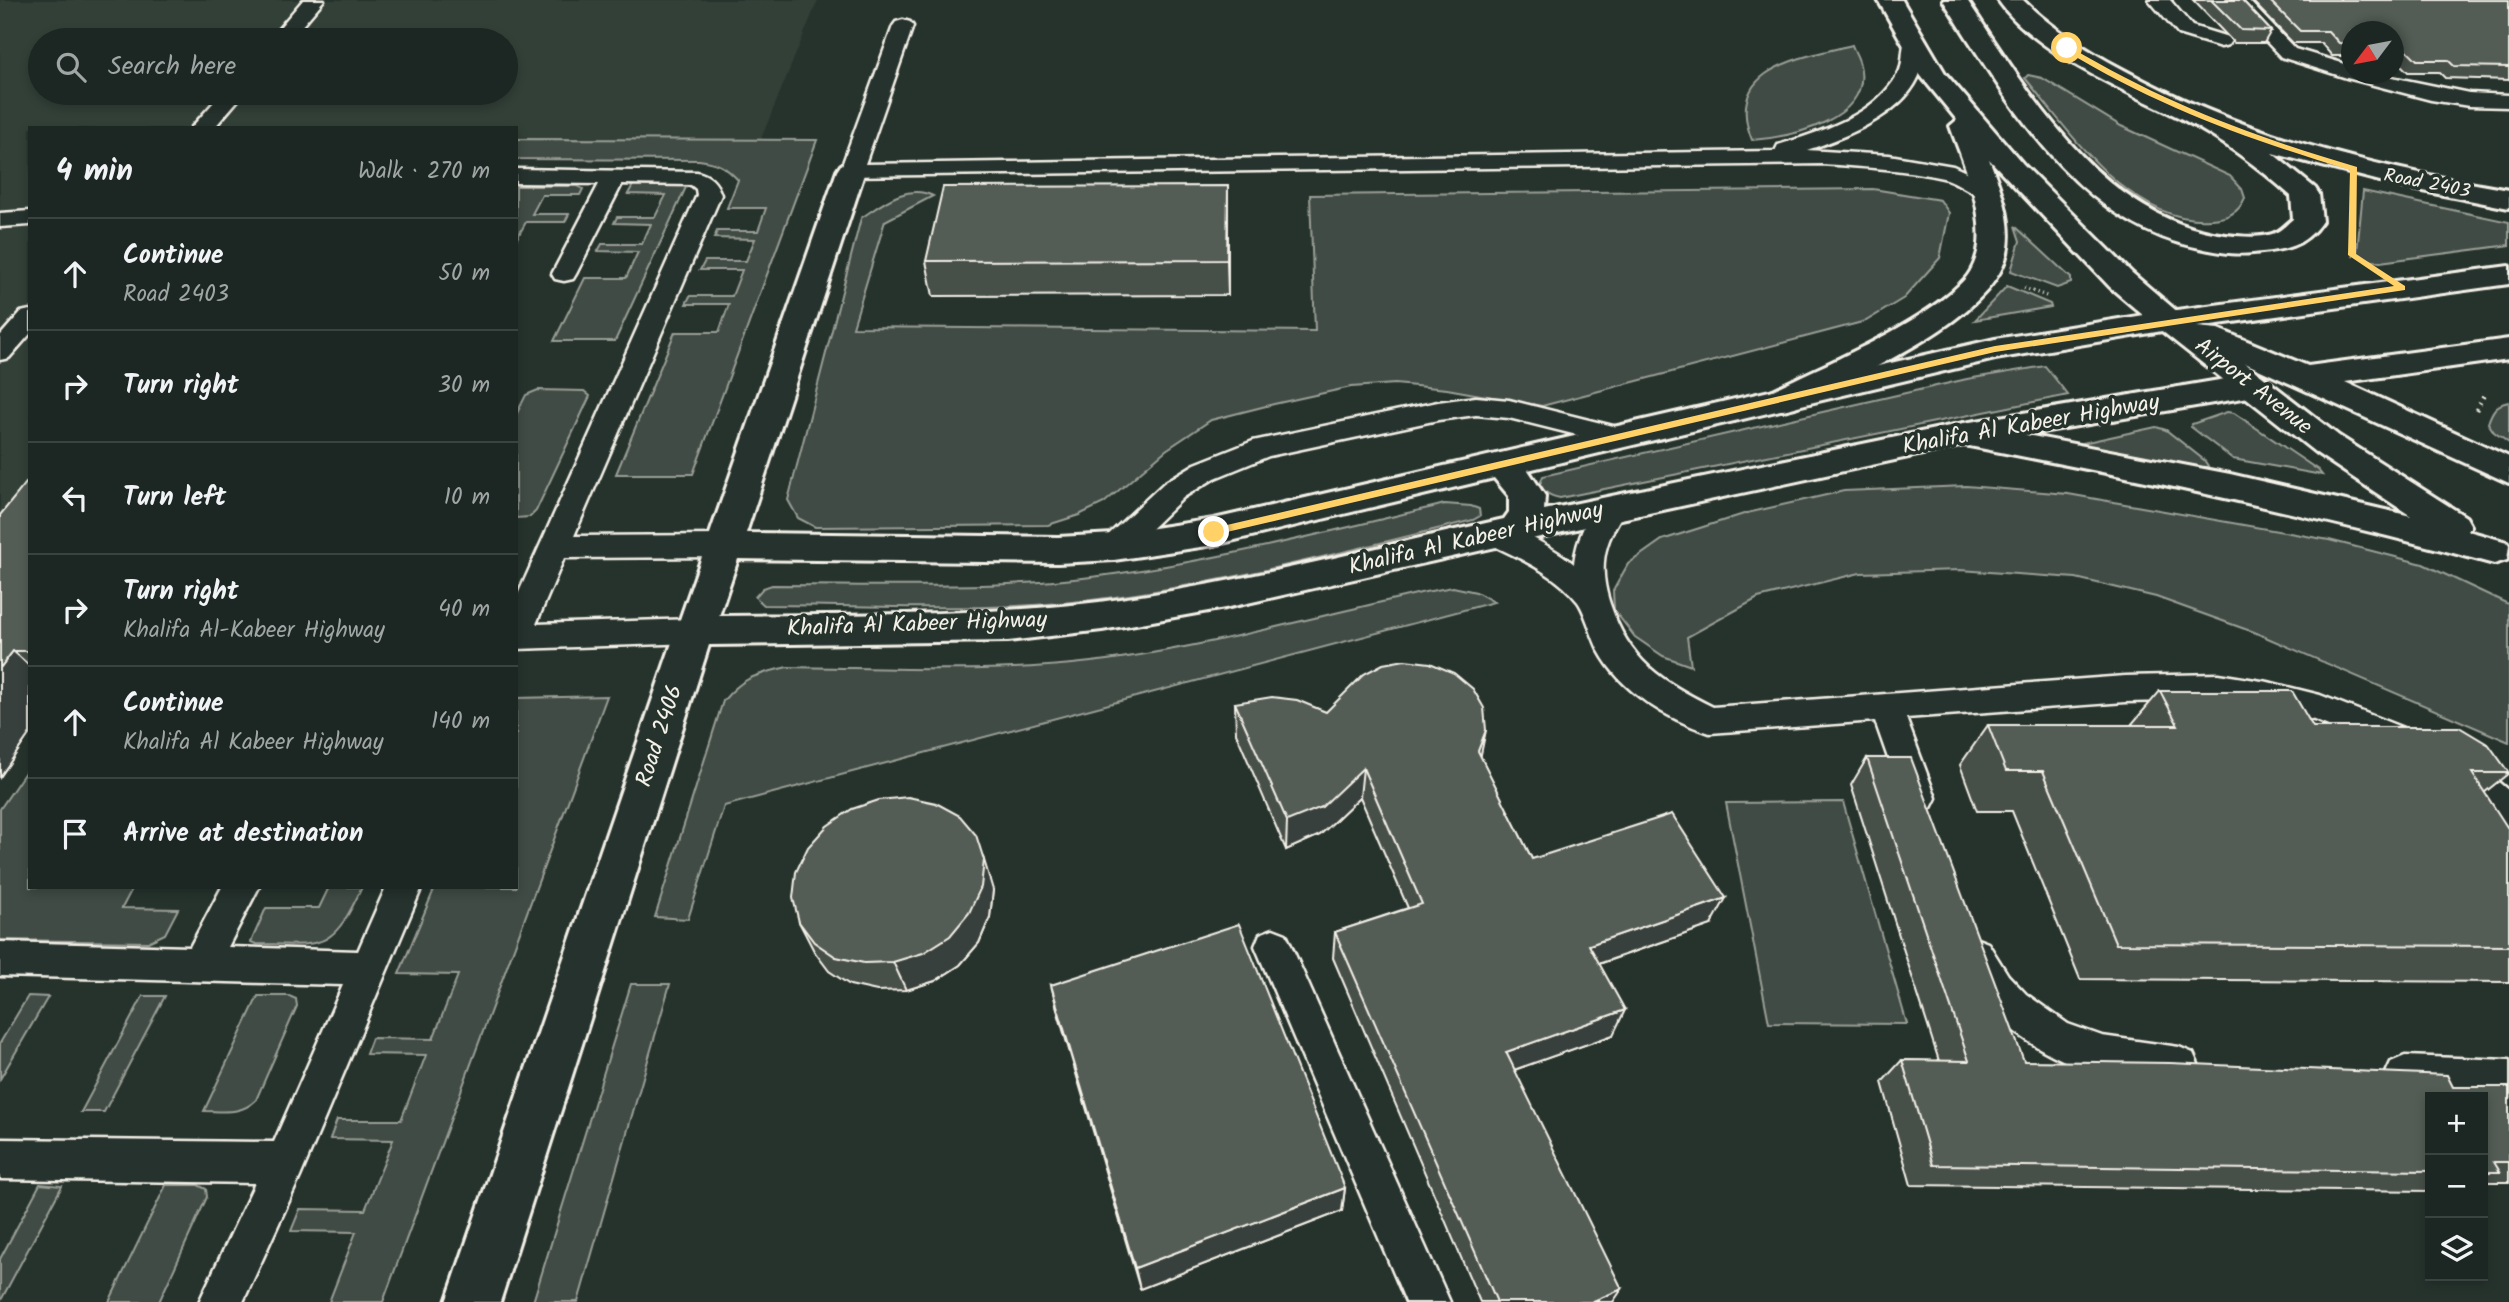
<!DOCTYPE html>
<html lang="en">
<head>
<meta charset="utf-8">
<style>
	:root { --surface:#1c2622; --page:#29322f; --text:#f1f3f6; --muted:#a0a5a5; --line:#3a4340 }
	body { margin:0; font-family:Kalam,sans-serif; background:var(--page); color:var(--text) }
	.controls { position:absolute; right:21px; bottom:21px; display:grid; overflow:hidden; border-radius:0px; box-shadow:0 4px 10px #0003 }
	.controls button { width:63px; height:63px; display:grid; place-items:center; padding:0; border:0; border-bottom:2px solid var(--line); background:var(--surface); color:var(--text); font:35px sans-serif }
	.compass { position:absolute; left:2341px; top:21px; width:63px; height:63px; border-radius:50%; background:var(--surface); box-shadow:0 4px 10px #0003; rotate:238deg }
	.stop { position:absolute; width:21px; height:21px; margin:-16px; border:5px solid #ffd166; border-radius:50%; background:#fff }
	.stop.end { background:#ffd166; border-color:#fff; box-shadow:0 2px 7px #0008 }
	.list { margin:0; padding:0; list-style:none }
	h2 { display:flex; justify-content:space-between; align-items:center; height:91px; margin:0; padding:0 28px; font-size:30px }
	h2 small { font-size:23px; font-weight:400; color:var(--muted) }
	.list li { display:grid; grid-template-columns:46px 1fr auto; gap:21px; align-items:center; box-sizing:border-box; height:112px; padding:0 28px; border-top:2px solid var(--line) }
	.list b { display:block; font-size:26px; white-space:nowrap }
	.list p { margin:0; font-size:23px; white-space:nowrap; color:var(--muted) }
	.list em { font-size:23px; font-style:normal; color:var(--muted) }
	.icon { flex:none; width:38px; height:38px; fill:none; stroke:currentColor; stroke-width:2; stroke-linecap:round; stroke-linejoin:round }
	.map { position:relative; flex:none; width:2509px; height:1302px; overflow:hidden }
	.search { position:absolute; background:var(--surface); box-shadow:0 4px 10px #0003; left:28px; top:28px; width:490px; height:77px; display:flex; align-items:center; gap:18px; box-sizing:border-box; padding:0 24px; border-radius:38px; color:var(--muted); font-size:26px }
	.panel { position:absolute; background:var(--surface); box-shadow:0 4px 10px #0003; left:28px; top:126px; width:490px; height:763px; border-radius:0px }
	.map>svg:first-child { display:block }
	.built { fill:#333f39; fill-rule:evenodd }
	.green { fill:#414b45; stroke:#9a9e96; stroke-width:2 }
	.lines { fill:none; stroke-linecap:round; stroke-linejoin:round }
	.lane-casing { stroke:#f4f1e8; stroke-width:5 }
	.street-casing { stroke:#f4f1e8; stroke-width:6 }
	.secondary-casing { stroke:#f4f1e8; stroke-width:6 }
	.primary-casing { stroke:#f4f1e8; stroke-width:6 }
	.path-far1 { stroke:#f4f1e8; stroke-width:3.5; stroke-dasharray:1 3.5; stroke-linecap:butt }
	.path { stroke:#f4f1e8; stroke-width:4.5; stroke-dasharray:2 5; stroke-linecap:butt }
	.lane { fill:#26332d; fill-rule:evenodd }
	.street { fill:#26332d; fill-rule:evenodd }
	.secondary { fill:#26332d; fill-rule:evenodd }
	.primary { fill:#26332d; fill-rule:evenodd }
	.wall { fill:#474f49; stroke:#f4f1e8; stroke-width:2 }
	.shaded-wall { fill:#39403c; stroke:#f4f1e8; stroke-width:2 }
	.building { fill:#525c55; stroke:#f4f1e8; stroke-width:2 }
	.route { fill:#ffd166 }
	.labels { text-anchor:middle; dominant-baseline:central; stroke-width:7; stroke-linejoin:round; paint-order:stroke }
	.far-street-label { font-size:19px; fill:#f4f1e8; stroke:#26332d }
	.street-label { font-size:23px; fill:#f4f1e8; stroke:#26332d }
</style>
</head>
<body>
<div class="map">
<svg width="2509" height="1302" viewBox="0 0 2509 1302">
	<rect width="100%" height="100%" fill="#26332d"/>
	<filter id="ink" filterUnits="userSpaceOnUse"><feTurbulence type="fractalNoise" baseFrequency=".0143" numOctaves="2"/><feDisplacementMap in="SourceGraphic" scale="14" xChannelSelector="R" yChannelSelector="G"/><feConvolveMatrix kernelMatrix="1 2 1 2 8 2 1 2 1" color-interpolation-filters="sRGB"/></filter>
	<g filter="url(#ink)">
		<path class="built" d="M 0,0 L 818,0 L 761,139 L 516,139 L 516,128 L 30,128 L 30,575 L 0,614 ZM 40,40 L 506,40 L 506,93 L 40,93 Z"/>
		<g class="green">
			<path d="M 1852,45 C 1854,51 1859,58 1860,65 C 1873,120 1791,137 1752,140 C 1723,68 1799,58 1852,45 Z"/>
			<path d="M 2028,75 L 2042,78 L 2121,126 L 2230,176 L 2242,189 L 2245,198 C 2238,214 2227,218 2211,219 C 2132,226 2069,131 2025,78 Z"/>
			<path d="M 516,139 L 817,140 L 693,474 L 616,474 L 675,332 L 719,332 L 729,304 L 686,304 L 690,296 L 732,296 L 742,270 L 700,270 L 705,261 L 746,261 L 755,239 L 714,238 L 717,231 L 758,231 L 766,208 L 727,208 L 738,180 C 726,167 717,162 699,160 L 516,159 Z"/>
			<path d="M 633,185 L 687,185 L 615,341 L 554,341 L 585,278 L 626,278 L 638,252 L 598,251 L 602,244 L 642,244 L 651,224 L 614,223 L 617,217 L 655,217 L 666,195 L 628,194 Z"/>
			<path d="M 516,186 L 577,186 L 583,189 L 580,195 L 542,195 L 532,214 L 569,214 L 565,222 L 526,222 L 516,240 Z"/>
			<path d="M 1873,189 L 1940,200 L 1949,213 L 1940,258 L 1904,298 L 1866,321 L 1542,406 L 1447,389 L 1395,384 L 1351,387 L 1274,404 L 1211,420 L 1166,450 L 1104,503 L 1079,515 L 1048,525 L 815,527 L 798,518 L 788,500 L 861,218 C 882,204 907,183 933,196 L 885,221 L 853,327 L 1315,331 L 1310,195 Z"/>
			<path d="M 2363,191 L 2509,222 L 2509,245 L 2380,262 L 2367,260 L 2357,252 Z"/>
			<path d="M 2015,226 L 2071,278 L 2071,283 L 2057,288 L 2011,271 L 2020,241 Z"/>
			<path d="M 2007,286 L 2050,304 L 2051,307 L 1975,320 Z"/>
			<path d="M 2045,366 L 2068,395 L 1560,498 C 1550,496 1544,493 1540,484 L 1543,476 L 1967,379 Z"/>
			<path d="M 538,390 L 584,391 L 590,396 L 536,511 L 530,517 L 516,518 L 516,415 L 526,395 Z"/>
			<path d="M 2509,402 L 2509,443 L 2494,432 L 2488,423 C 2492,411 2496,404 2509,402 Z"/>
			<path d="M 2227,412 L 2234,413 L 2318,470 L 2322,475 L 2233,459 L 2191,427 L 2192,424 Z"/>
			<path d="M 2156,427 L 2166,430 L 2204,460 L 2208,466 L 2202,470 L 2078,444 Z"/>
			<path d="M 1966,486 L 2068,494 L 2329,540 L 2423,564 L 2506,603 L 2509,604 L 2509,742 L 2256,633 L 2156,597 L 2076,578 L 1960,570 L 1860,573 L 1758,598 L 1687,637 L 1691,666 L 1663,656 L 1635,637 L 1614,610 L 1613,591 L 1628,564 L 1662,540 L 1747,513 L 1844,491 Z"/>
			<path d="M 1445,504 L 1471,506 L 1479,509 L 1480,516 L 1473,520 C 1340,553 1208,588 1072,602 C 971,612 866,605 764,605 L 755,597 L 763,588 L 772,585 C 869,585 967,589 1064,580 C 1193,567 1319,534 1445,504 Z"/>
			<path d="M 1453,587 L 1476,592 L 1494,602 L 724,806 L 688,919 L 655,917 L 723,701 C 744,676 756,675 787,667 C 888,668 991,674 1091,662 C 1204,648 1314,617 1425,592 Z"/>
			<path d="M 607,696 L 383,1302 L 329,1302 L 356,1232 L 291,1231 L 300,1209 L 365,1210 L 393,1140 L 330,1139 L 337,1120 L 401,1120 L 426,1055 L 366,1054 L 372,1038 L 433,1039 L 458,975 L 399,974 L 435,887 L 516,887 L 516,698 Z"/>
			<path d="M 30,765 L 30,887 L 133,887 L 122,908 L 178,909 L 165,934 L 148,942 L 0,940 L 0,809 Z"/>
			<path d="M 1843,802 L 1907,1024 L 1769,1023 L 1726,803 Z"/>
			<path d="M 329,887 L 362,887 C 332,952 323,945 256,944 L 251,942 L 266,908 L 319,908 Z"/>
			<path d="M 631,984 L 670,984 L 578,1302 L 533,1302 Z"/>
			<path d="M 28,996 L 48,997 L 0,1079 L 0,1043 Z"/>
			<path d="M 143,996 L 165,996 L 104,1112 L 81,1112 Z"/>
			<path d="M 258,996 L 289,996 L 296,999 L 297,1006 L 256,1100 C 241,1115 223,1111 204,1111 Z"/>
			<path d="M 40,1184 L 62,1186 L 0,1302 L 0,1259 Z"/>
			<path d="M 166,1185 L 198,1185 L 206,1189 L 207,1197 L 159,1302 L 109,1302 Z"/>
		</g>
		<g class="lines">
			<g class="lane-casing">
				<g id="lane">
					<path d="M 303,0 L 324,0 L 290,40 L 269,40 Z"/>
					<path d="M 2149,0 L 2170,0 L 2192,26 L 2228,37 L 2231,41 L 2228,45 L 2221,47 L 2178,34 Z"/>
					<path d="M 2227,0 L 2248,0 L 2295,49 L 2352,66 L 2352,74 L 2377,74 L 2469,93 L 2509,95 L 2509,107 L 2469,106 L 2431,100 L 2347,78 L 2281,57 Z"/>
					<path d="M 903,20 L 910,22 L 913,26 L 865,164 L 1775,151 L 1778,145 C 1820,132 1875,116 1898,74 C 1905,63 1900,48 1907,38 L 1921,38 C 1925,44 1924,51 1923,59 C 1919,109 1847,137 1807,150 L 1889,155 L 1953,166 L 1994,185 L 1998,190 L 1994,195 C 1975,200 1961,182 1943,178 C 1903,169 1863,167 1822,164 L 843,176 L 840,171 L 893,26 L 896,22 Z"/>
					<path d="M 222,93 L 244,93 L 214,128 L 191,128 Z"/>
					<path d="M 516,169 L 697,172 C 710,175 717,182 721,195 L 574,536 L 725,535 L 735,538 L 740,546 L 735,554 L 725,557 L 564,558 L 536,624 L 695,619 L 706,623 L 711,631 L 706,639 L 695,643 L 516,649 L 516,599 L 697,195 L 696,189 L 691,185 L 622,184 L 576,274 L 573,279 L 564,281 L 555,279 L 552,274 L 599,184 L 516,183 Z"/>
					<path d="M 30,211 L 30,225 L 0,227 L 0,213 Z"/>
					<path d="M 30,310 L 30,334 L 9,358 L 0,360 L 0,336 L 21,312 Z"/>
					<path d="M 1476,397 L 1509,400 L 1621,428 L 1631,430 L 1635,437 L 1631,444 L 1621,446 L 1509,418 L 1476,415 L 1438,420 L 1269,456 L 1215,478 L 1184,497 L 1124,555 L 1114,558 L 1104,555 L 1099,547 L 1104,539 L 1164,483 L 1195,464 L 1253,441 L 1438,402 Z"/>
					<path d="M 1612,498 L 1622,501 L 1626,508 C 1619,521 1611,532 1607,546 C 1601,565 1604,586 1610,604 C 1629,661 1661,681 1713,707 L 2125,676 L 2218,674 L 2268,682 L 2320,695 L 2421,735 L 2426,745 L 2421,755 L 2409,759 L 2314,720 L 2268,708 L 2218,700 L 2125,702 L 1906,718 L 1936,798 L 1931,808 L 1919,812 L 1907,808 L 1902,798 L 1875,721 L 1710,733 C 1667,719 1621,692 1599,651 C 1592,638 1586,613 1578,602 C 1555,573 1519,558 1488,543 L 1483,535 L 1488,527 C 1489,527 1497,524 1499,525 C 1514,525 1561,553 1574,564 C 1576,542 1589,504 1612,498 Z"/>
					<path d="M 2451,755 L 2490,775 L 2509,791 L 2509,826 L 2497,821 L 2466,795 L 2439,779 L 2434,769 L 2439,759 Z"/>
					<path d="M 222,887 L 259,887 L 228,947 L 358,951 L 386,887 L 422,887 L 300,1177 L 243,1302 L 199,1302 L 255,1183 L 0,1179 L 0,1139 L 274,1142 L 343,985 L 0,976 L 0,942 L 190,947 Z"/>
					<path d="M 1273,929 L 1286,934 L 1450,1302 L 1406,1302 L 1255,946 L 1260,934 Z"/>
					<path d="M 1975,938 L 1988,943 L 2008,975 L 2026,994 L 2068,1024 L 2102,1036 L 2179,1047 L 2193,1053 L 2199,1066 L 2193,1079 C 2173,1087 2155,1083 2134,1080 C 2060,1070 1990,1030 1958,960 L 1956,955 L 1962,943 Z"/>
					<path d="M 2405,1056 L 2509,1060 L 2509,1098 L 2405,1094 L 2391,1088 L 2385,1075 L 2391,1062 Z"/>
				</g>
			</g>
			<g class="street-casing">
				<path id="street" d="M 851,163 L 861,165 L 865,171 L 746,533 L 1058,537 L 1114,534 L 1214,519 L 1995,339 L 2169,311 L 2180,314 L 2185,321 L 2180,328 L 1995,359 L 1528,470 L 1545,496 L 1544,510 L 1964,423 L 2249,375 L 2261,378 L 2265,386 L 2261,394 L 2249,397 L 1964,445 L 1612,521 L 1225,608 L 1102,630 L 1008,641 L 709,645 L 500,1302 L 446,1302 L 676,631 L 837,171 L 841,165 ZM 1494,478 L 1509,496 L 1509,512 L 1504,519 C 1371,548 1234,585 1099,602 C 973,617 846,614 719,616 L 738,559 L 1058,563 L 1114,560 L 1214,545 Z"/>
			</g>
			<g class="secondary-casing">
				<g id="secondary">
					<path d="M 1878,0 L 1902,0 L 1945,73 L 2023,164 L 2132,273 L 2180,314 L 2185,321 L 2180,328 L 2169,331 L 2158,328 L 2110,287 L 1989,159 C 2000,187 2014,222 2007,253 C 1993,321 1852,377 1795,407 L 1783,410 L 1771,407 L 1767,399 L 1771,391 C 1827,363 1924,324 1965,279 C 1973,270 1978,256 1979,245 C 1983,204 1963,163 1950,126 L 1957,120 L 1921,76 Z"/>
					<path d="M 1943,0 L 1967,0 C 2028,91 2097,211 2213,233 C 2229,236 2262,240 2277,232 C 2283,229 2288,223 2293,219 L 2291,196 C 2259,167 2221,139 2182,119 C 2125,90 2035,54 1998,0 L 2023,0 C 2052,29 2088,51 2124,70 C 2244,136 2375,167 2509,190 L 2509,208 L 2403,187 L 2272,153 L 2315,188 L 2319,194 L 2322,221 C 2304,248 2283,250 2253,253 C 2235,255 2219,252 2200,248 C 2075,224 2007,99 1943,0 Z"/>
				</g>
			</g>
			<g class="primary-casing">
				<path id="primary" d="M 2509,266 L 2509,284 L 2197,327 L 2218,329 L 2308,366 L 2509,339 L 2509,359 L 2345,382 L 2509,457 L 2509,483 L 2245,363 L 2339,436 L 2466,517 L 2471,526 L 2468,531 L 2507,542 L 2509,545 L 2507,560 L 2494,564 C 2319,516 2142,479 1964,445 L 1952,442 L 1947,434 L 1952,426 L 1964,423 L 2230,474 L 2411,516 L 2315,452 L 2158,328 L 2153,321 L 2158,314 L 2169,311 Z"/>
			</g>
			<g class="path-far1">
				<path d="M 2351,229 L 2352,255 L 2355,256"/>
				<path d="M 2024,288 L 2049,297"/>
			</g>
			<path class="path" d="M 2476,410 L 2485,393"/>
			<use href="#lane" class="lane"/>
			<use href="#street" class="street"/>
			<use href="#secondary" class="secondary"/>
			<use href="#primary" class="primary"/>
		</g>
		<g class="wall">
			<path d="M 2193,0 L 2242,0 L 2271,31 L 2264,43 L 2234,43 Z"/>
			<path d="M 2251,0 L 2509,0 L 2509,80 L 2445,78 L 2439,72 L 2408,72 L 2393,57 L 2393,32 L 2351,32 L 2351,56 L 2332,56 L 2321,43 L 2293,43 Z"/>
			<path d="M 1228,221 L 1228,295 L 933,296 L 926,261 Z"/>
			<path d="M 30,478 L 30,733 L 0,777 Z"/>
			<path d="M 2160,691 L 2509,773 L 2484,793 L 2509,946 L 2509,982 L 2080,979 L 2012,811 L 1977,811 L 1960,765 L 1988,725 L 2131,725 Z"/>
			<path d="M 1235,703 L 1326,712 L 1480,756 L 1532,859 L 1711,925 L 1599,964 L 1613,1035 L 1514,1070 L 1613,1302 L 1480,1302 L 1333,958 L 1335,932 L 1408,908 L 1360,797 L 1320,835 L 1286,850 L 1236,733 Z"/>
			<path d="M 1867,758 L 2024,1061 L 2453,1087 L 2509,1087 L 2509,1182 L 2483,1182 L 2483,1097 L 2430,1097 L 2430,1191 L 1911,1185 L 1882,1082 L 1902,1060 L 1939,1061 L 1851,785 Z"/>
			<path d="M 993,890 L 990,917 L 979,943 L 960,965 L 935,981 L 906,990 L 877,991 L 850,985 L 829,971 L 814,951 L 799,922 Z"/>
			<path d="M 1051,985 L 1345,1188 L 1342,1211 L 1140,1289 L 1058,1013 Z"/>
		</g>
		<g class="shaded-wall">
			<path d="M 1228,186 L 1228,295 L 1227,260 Z"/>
			<path d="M 13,651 L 30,666 L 30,733 L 0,777 L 0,668 Z"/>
			<path d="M 1486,730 L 1480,759 L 1478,751 Z"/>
			<path d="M 1363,768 L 1360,797 L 1320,835 L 1286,850 L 1287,821 Z"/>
			<path d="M 984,860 L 993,890 L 990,917 L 979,943 L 960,965 L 935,981 L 906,990 L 893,962 Z"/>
			<path d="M 1726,898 L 1711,925 L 1578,971 L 1589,945 Z"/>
			<path d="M 1625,1010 L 1613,1035 L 1497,1076 L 1506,1052 Z"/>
			<path d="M 1345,1188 L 1342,1211 L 1140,1289 L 1135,1268 Z"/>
			<path d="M 1622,1289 L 1613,1302 L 1591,1302 Z"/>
		</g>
		<g class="building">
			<path d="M 2211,0 L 2242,0 L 2271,31 L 2241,30 Z"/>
			<path d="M 2269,0 L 2509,0 L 2509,67 L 2454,66 L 2448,60 L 2417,60 L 2401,44 L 2393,44 L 2393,32 L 2351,32 L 2351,44 L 2339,43 L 2328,31 L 2300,31 Z"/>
			<path d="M 1228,186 L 1227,260 L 926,261 L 943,187 Z"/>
			<path d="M 30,478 L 30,651 L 13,651 L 0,668 L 0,515 Z"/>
			<path d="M 1405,660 L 1430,663 L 1454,673 L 1473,689 L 1484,708 L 1486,730 L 1478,751 L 1532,859 L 1672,814 L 1726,898 L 1589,945 L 1625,1010 L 1506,1052 L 1622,1289 L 1591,1302 L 1497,1302 L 1335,932 L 1422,904 L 1363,768 L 1322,807 L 1287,821 L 1235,703 L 1272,697 L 1297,700 L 1326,712 L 1364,674 L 1383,664 Z"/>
			<path d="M 2160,691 L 2292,691 L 2313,727 L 2459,727 L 2489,745 L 2509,773 L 2472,773 L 2509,830 L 2509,946 L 2116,944 L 2043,771 L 2006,771 L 1988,725 L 2178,725 Z"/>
			<path d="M 1867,758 L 1911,758 L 2024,1061 L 2170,1063 L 2447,1075 L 2453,1087 L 2509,1087 L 2509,1162 L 2494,1162 L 2500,1172 L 2483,1172 L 2483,1097 L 2430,1097 L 2430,1171 L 1933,1165 L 1902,1060 L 1969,1061 Z"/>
			<path d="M 908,797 L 936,803 L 960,816 L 976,835 L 984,860 L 981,887 L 969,913 L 950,936 L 923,953 L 893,962 L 864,963 L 836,957 L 814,942 L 799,922 L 793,898 L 796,872 L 808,847 L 827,826 L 852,809 L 879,800 Z"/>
			<path d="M 1239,924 L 1345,1188 L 1135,1268 L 1051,985 Z"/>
		</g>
	</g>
	<path class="route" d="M 2064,47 L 2070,47 C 2164,103 2252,136 2357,167 L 2356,254 L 2405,286 L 2405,290 L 1995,352 L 1214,535 L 1209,532 L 1214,528 L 1995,346 L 2394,286 L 2348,255 L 2350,170 C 2244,138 2159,107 2064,50 Z"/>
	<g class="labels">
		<g class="far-street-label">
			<text transform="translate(2427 184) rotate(11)">Road 2403</text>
		</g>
		<g class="street-label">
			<text transform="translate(2253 387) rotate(38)">Airport Avenue</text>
			<text transform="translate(2031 425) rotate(-10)">Khalifa Al Kabeer Highway</text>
			<text transform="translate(1476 539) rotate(-13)">Khalifa Al Kabeer Highway</text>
			<text transform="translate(917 625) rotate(-2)">Khalifa Al Kabeer Highway</text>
			<text transform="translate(660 736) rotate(-72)">Road 2406</text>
		</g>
	</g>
</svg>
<div class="controls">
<button>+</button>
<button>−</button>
<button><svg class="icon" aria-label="layers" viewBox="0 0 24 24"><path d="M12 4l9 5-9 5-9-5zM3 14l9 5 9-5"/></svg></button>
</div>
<svg class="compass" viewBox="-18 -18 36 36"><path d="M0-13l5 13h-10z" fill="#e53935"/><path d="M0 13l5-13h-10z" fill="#a0a5a5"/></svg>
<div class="stop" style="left:2067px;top:48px"></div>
<div class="stop end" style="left:1214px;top:532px"></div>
<div class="search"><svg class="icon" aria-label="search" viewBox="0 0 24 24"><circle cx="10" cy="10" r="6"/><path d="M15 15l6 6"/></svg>Search here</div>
<section class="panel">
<h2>4 min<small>Walk · 270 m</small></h2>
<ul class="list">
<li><svg class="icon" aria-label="ahead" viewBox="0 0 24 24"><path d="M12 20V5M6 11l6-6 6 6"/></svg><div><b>Continue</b><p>Road 2403</p></div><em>50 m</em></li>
<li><svg class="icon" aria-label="right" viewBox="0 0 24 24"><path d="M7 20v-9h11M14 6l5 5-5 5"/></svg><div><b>Turn right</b></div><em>30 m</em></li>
<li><svg class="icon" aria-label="left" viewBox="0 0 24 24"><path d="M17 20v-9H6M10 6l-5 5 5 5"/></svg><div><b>Turn left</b></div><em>10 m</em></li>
<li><svg class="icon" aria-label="right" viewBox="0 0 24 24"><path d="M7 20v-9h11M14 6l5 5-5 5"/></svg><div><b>Turn right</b><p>Khalifa Al-Kabeer Highway</p></div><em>40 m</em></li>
<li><svg class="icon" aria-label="ahead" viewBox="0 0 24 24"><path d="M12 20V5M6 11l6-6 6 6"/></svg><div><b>Continue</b><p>Khalifa Al Kabeer Highway</p></div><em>140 m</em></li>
<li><svg class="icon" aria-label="arrive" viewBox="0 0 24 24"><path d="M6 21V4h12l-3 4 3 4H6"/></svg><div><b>Arrive at destination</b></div></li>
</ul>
</section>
</div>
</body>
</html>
